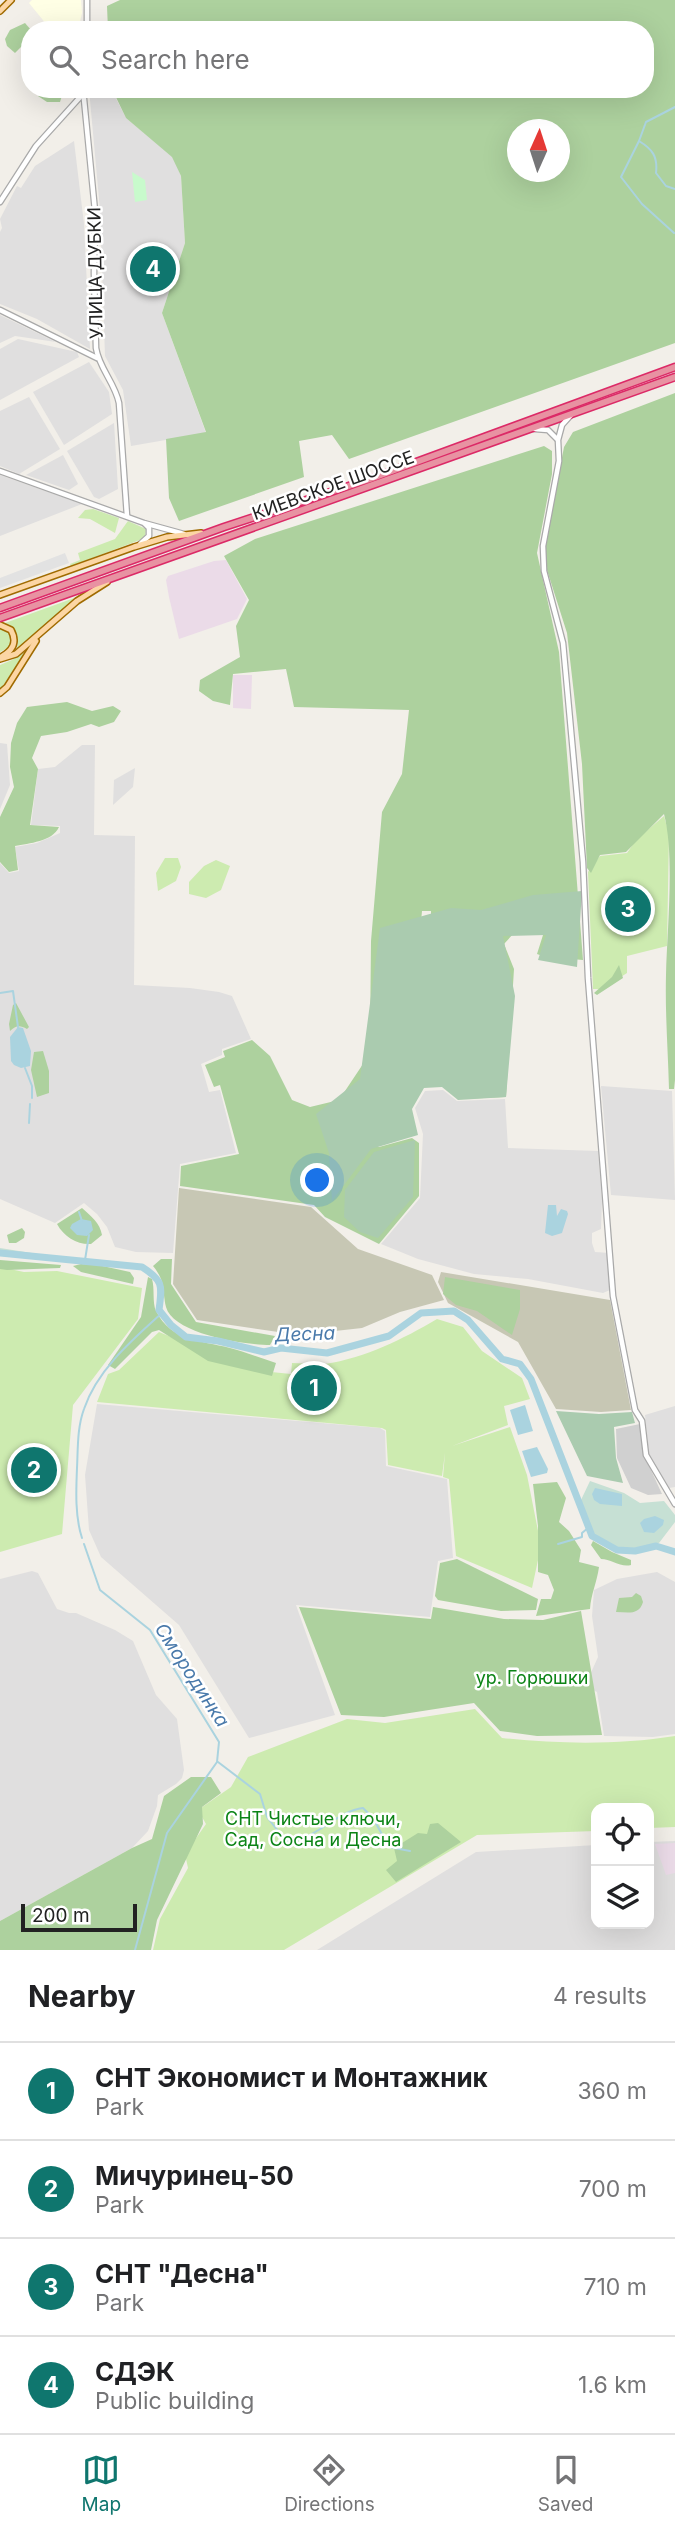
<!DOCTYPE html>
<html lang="en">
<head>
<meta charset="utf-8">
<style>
	:root { --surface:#fff; --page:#f2f2f2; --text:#202124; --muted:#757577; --line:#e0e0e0; --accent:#0f766e }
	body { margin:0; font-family:Inter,sans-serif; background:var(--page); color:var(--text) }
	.controls { position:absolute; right:21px; bottom:21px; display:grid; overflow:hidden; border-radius:14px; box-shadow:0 7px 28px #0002 }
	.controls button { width:63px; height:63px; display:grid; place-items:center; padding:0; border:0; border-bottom:2px solid var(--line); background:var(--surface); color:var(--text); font:35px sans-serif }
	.compass { position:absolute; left:507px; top:119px; width:63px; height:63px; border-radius:50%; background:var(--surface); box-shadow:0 7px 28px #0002; rotate:3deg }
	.scale { position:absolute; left:21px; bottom:18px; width:116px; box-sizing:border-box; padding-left:7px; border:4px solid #222; border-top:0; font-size:19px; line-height:24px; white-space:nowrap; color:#222; -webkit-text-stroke:5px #fff; paint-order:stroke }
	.you { position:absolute; left:318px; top:1181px; width:24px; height:24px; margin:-18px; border:5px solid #fff; border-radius:50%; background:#1a73e8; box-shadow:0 0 0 10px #1a73e833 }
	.badge { display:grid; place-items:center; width:46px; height:46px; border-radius:50%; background:var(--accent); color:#fff; font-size:23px; font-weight:700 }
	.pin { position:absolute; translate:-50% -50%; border:4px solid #fff; box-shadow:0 2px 7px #0006 }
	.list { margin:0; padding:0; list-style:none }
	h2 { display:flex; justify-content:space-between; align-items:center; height:91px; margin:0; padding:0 28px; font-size:30px }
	h2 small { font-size:23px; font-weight:400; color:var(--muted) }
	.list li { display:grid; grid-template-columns:46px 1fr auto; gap:21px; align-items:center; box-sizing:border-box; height:98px; padding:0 28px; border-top:2px solid var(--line) }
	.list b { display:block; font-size:26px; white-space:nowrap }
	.list p { margin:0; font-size:23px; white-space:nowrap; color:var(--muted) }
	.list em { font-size:23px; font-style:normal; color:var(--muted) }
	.icon { flex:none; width:38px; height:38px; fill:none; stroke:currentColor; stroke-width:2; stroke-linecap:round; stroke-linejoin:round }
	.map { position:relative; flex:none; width:675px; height:1950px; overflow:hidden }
	.search { position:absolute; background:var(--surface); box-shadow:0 7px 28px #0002; left:21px; right:21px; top:21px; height:77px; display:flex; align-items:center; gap:18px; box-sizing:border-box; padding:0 24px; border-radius:28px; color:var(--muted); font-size:26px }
	.sheet { height:483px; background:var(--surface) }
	nav { display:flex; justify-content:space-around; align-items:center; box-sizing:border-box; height:98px; border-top:2px solid var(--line); background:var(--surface); font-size:19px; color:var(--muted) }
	nav a { display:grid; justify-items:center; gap:4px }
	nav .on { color:var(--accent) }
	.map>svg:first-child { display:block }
	.residential { fill:#e0dfdf }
	.industrial { fill:#ebdbe8 }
	.education { fill:#ffffe5 }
	.religious { fill:#d0d0d0 }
	.construction { fill:#c7c7b4 }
	.grass { fill:#cdebb0 }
	.forest { fill:#add19e; fill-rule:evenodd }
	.wetland { fill:#c6e0d4 }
	.cemetery { fill:#aacbaf }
	.park { fill:#c8facc }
	.parking { fill:#e2e2e2 }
	.water { fill:#aad3df }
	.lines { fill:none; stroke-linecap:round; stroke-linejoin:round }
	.stream { stroke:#aad3df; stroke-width:2 }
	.river { stroke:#aad3df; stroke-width:7 }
	.minor-casing { stroke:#a9a9a9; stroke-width:7 }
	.major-casing { stroke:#a06b00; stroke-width:8 }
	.highway-casing { stroke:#dc2a67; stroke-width:9 }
	.minor { stroke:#fff; stroke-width:4.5 }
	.major { stroke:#fcd6a4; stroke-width:5 }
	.highway { stroke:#e892a2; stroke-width:6 }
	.labels { text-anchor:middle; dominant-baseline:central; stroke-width:5; stroke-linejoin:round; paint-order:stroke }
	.street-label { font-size:18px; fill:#222; stroke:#fff }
	.park-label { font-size:18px; fill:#0c8416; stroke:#fff }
	.water-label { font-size:19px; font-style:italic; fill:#4a7aab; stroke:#fff }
</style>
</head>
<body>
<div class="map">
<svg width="675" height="1950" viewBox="0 0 675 1950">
	<rect width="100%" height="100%" fill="#f2efe9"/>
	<g class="residential">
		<path d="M 89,89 L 111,89 L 126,118 L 173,157 L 181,176 L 185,243 L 162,313 L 206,433 L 131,446 L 123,390 L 105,356 L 100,210 Z"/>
		<path d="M 74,141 L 84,224 L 90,349 L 37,319 L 0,304 L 0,232 L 2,228 L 0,219 L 17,186 L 21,188 L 35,166 Z"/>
		<path d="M 0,315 L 56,342 L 15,336 L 0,343 Z"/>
		<path d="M 18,339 L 77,352 L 79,357 L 0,400 L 0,349 Z"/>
		<path d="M 89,362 L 109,392 L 112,414 L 64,445 L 33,392 Z"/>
		<path d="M 29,397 L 60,449 L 19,474 L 0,466 L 0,411 Z"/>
		<path d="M 114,423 L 118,489 L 99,499 L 94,497 L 67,451 Z"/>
		<path d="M 63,455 L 78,484 L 69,490 L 26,475 Z"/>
		<path d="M 0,475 L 82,504 L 0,536 Z"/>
		<path d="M 0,743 L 7,744 L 10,785 L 0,809 Z"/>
		<path d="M 82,745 L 95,745 L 94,835 L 135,836 L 134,985 L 190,988 L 219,992 L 232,996 L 251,1039 L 222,1049 L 222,1055 L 201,1064 L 209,1092 L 220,1090 L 236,1153 L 180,1164 L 173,1253 L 136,1252 L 115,1247 L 107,1227 L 97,1214 L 84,1203 L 55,1223 L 0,1199 L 0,863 L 9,873 L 19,871 L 15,847 L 37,843 L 60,833 L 60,826 L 31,825 L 38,769 L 55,767 Z"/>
		<path d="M 135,768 L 133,787 L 113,805 L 114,780 Z"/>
		<path d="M 601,1086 L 672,1091 L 675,1200 L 611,1195 Z"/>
		<path d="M 443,1090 L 457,1101 L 505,1099 L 508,1148 L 598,1151 L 602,1201 L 601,1229 L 592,1233 L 592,1243 L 595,1252 L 610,1253 L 610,1290 L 603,1293 L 528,1279 L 474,1274 L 418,1259 L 381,1244 L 420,1198 L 423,1134 L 415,1108 L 425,1091 Z"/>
		<path d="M 97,1404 L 380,1428 L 385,1431 L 386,1466 L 447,1479 L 453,1558 L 438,1561 L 430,1617 L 296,1605 L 335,1715 L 249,1738 L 179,1625 L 101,1557 L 89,1530 L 85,1475 Z"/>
		<path d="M 675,1406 L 675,1487 L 669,1488 L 649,1455 L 645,1415 Z"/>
		<path d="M 32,1571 L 38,1573 L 57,1609 L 69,1613 L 76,1613 L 115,1630 L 133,1641 L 156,1695 L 177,1719 L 184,1770 L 182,1778 L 176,1784 L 158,1795 L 157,1806 L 148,1831 L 132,1848 L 0,1921 L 0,1579 Z"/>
		<path d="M 657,1572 L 675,1582 L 675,1734 L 653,1737 L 604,1736 L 597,1692 L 591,1689 L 589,1677 L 598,1657 L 592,1616 L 594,1590 L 617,1579 Z"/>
		<path d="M 675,1841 L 675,1950 L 317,1950 L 476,1852 L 596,1845 L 596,1924 L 649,1924 L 649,1842 Z"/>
	</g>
	<g class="industrial">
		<path d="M 226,560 L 247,599 L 237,619 L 179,639 L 169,597 L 166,580 L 168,576 L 214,561 Z"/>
		<path d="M 233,675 L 252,675 L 251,709 L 233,708 Z"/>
		<path d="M 675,1843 L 675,1873 L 666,1875 L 655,1844 Z"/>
	</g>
	<path class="education" d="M 32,0 L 81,0 L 82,13 L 78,30 L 51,30 L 29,3 Z"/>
	<path class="religious" d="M 640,1424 L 645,1457 L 662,1494 L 648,1495 L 631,1488 L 617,1458 L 616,1429 Z"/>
	<g class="construction">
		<path d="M 179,1188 L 311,1207 L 358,1249 L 432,1275 L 444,1300 L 400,1312 L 362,1328 L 299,1335 L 197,1320 L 173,1284 Z"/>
		<path d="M 441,1272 L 610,1300 L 631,1410 L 601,1412 L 556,1409 L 518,1342 L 448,1303 L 438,1282 Z"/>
	</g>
	<g class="grass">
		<path d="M 93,509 L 119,518 L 115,533 L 90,519 L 78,518 L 85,510 Z"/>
		<path d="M 128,521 L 146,529 L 145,538 L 71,566 L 70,564 L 80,560 L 78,553 L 115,539 Z"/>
		<path d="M 77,597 L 16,651 C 21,638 17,628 5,623 Z"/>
		<path d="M 0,627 L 7,630 L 12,640 L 11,646 L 0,652 Z"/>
		<path d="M 27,650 L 0,690 L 0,665 L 12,660 Z"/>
		<path d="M 664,816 L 669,834 L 667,946 L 627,956 L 627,973 L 602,989 L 593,989 L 588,872 L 600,856 L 627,853 L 636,840 Z"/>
		<path d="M 165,858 L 178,858 L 181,867 L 176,881 L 158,891 L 156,873 Z"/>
		<path d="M 216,860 L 230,866 L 221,890 L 206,898 L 189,894 L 189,882 L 204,866 Z"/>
		<path d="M 0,1267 L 24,1272 L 57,1271 L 142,1288 L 138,1319 L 73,1405 L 62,1534 L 0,1552 Z"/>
		<path d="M 437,1319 L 463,1327 L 482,1351 L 522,1378 L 530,1399 L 504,1406 L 508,1425 L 452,1446 L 510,1427 L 527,1475 L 541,1546 L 532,1588 L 456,1556 L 449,1479 L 443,1477 L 445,1453 L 442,1476 L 388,1465 L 386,1430 L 382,1428 L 97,1402 L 108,1374 L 119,1370 L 159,1332 L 252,1370 L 291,1374 L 292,1363 C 303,1363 315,1365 325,1364 C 365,1358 403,1339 437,1319 Z"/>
		<path d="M 475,1709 L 502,1738 C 558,1744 619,1745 675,1736 L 675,1827 L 649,1828 L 649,1808 L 596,1808 L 596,1831 L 477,1835 L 284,1950 L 153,1950 L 160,1919 L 188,1868 L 185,1854 L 206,1824 L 198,1810 L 231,1787 L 248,1757 L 347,1719 L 385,1723 Z"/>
	</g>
	<g class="forest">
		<path d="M 120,0 L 675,0 L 675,343 L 349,459 L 332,435 L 299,441 L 304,477 L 179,521 L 169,498 L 166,439 L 206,432 L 162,313 L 185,243 L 181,176 L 172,157 L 126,118 L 112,89 L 645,89 L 645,30 L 108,30 L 107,6 ZM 518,130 L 560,130 L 560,172 L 518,172 Z"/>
		<path d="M 25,23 L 31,30 L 30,38 L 15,53 L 7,46 L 5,39 L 10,30 Z"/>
		<path d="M 47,89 L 64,89 L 60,102 L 47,102 L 38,96 Z"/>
		<path d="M 675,393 L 675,1080 L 674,1089 L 669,1089 C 668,1051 665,1013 666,975 C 667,929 675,856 664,814 L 626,852 L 600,855 L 591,873 L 587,868 L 582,764 L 567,633 L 547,570 L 545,546 L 564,447 L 573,432 Z"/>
		<path d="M 544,446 L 552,451 L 552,474 L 537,553 L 559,652 L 583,960 L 560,958 L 554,960 L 537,954 L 543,935 L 514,933 L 504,944 L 514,969 L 506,1097 L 462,1099 L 431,995 L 431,911 L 422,911 L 420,933 L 370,1041 L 371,941 L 382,812 L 402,774 L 409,710 L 294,707 L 286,669 L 233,674 L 230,705 L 213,701 L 199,691 L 200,680 L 240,657 L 236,626 L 249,600 L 224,556 L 255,539 Z"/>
		<path d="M 67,702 L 92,711 L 113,706 L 121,711 L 114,722 L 99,727 L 91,724 L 67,732 L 41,736 L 32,758 L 38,769 L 30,825 L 59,827 C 52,842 29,843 15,846 L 18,870 L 9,872 L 0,862 L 0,817 L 14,787 L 10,767 L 11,743 L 17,723 L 27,707 Z"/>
		<path d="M 619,965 L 623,978 L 597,995 L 594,993 L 612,977 Z"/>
		<path d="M 16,1003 L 29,1027 L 27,1029 C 20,1025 16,1025 10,1031 L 9,1024 L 13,1005 Z"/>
		<path d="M 252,1040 L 270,1056 L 292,1100 L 310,1107 L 339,1100 L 367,1058 L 364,1141 L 379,1147 L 412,1138 L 419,1143 L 419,1196 L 379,1244 L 325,1217 L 314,1205 L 180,1186 L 181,1166 L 239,1154 L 220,1085 L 214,1087 L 205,1065 L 225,1057 L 223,1051 Z"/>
		<path d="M 43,1051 L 49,1071 L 49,1093 L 37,1097 L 31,1070 L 34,1052 Z"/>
		<path d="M 82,1208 C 91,1216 100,1223 102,1235 L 91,1244 C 78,1245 64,1237 57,1224 Z"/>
		<path d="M 22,1228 L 25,1232 L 24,1238 L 16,1243 L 9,1243 L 7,1235 Z"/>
		<path d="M 161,1259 L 172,1259 L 171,1284 L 196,1322 L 275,1336 L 270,1345 C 245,1345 173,1334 166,1307 C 162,1289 166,1282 153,1266 Z"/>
		<path d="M 0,1260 L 61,1265 L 60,1268 L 7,1270 L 0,1269 Z"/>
		<path d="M 81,1264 L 98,1265 L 130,1272 L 134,1278 L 133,1284 L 81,1272 L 73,1266 Z"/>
		<path d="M 148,1277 L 152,1279 C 155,1289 152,1302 156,1311 C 172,1342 200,1340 230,1348 C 245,1352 261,1358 276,1363 L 272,1376 L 208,1361 L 159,1330 L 152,1332 L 115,1369 L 108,1365 L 141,1317 Z"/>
		<path d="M 445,1277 L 520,1290 L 520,1309 L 512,1335 L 477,1311 L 456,1305 L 443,1294 Z"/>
		<path d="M 557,1482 L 566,1498 L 559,1522 L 569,1531 L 581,1550 L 579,1562 L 599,1567 C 597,1582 591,1594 590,1609 L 536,1616 L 541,1599 L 551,1599 L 554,1590 L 548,1575 L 538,1572 L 538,1526 L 533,1484 Z"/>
		<path d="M 593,1541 L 612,1552 L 631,1560 L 631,1565 C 621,1568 611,1559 601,1559 L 591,1545 Z"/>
		<path d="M 457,1559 L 538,1599 L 536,1610 L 501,1611 L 438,1600 L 435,1596 L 440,1563 Z"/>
		<path d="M 636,1593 L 641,1596 L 643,1602 C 639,1616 627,1612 616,1612 L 619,1598 L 632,1597 Z"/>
		<path d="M 299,1607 L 431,1619 L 433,1607 L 504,1619 L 543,1620 L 581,1611 L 602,1735 L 537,1736 L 500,1731 L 474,1703 L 384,1717 L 341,1715 Z"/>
		<path d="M 191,1777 L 211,1777 L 221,1793 L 202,1807 L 203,1824 L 157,1920 L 151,1950 L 0,1950 L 0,1921 L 132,1848 L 152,1839 L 164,1796 Z"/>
		<path d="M 438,1823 L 461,1842 L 396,1882 L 386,1870 L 397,1861 L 394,1848 L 418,1833 L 427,1834 L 430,1824 Z"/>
	</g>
	<g class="wetland">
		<path d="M 0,1248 L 57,1257 L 59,1261 L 23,1254 L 0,1252 Z"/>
		<path d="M 590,1481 L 624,1493 L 640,1503 L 664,1501 L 675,1515 L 675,1522 L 659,1543 L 634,1550 L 617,1548 L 594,1535 L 581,1500 Z"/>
	</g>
	<g class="cemetery">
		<path d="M 582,891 L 577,967 L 538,960 L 546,935 L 503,936 L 515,996 L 506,1097 L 458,1100 L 442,1087 L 424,1088 L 412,1109 L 418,1135 L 371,1149 L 332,1201 L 329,1153 L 316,1114 L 360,1079 L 380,928 L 451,908 L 481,910 L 533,895 Z"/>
		<path d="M 415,1140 L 413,1197 L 378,1238 L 360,1232 L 344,1217 L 345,1190 L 374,1152 Z"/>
		<path d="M 556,1411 L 599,1414 L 632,1412 L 635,1423 L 614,1427 L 616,1458 L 623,1483 L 587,1476 Z"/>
	</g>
	<path class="park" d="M 132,172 L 145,180 L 147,200 L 135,202 Z"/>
	<path class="parking" d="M 65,553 L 69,563 L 0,588 L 0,578 Z"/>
	<g class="water">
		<path d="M 18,1027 L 23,1028 L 31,1051 L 30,1066 L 21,1068 L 14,1065 L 11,1061 L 10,1037 Z"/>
		<path d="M 548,1205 L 556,1205 L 557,1216 L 561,1209 L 567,1211 L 568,1214 L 562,1233 L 552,1236 L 545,1233 Z"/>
		<path d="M 81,1219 L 91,1221 L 93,1230 L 87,1236 L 77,1235 L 70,1228 L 72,1224 Z"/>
		<path d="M 525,1405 L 533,1431 L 518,1435 L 510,1410 Z"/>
		<path d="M 537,1447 L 548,1469 L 547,1473 L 531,1477 L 522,1451 Z"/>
		<path d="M 595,1488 L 622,1494 L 622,1506 L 600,1504 L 594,1500 L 592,1494 Z"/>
		<path d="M 655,1516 L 664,1520 L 663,1525 L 654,1533 L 644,1532 L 640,1523 L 644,1519 Z"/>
	</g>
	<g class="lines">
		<g class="stream">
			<path d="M 675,107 L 646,122 L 639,141 C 652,149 658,156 656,173 L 666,186 L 675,189"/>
			<path d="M 639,141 L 621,177 L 642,204 L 674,233"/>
			<path d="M 0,993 L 13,991 L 18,1027"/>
			<path d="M 25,1068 L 32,1086 L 32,1098"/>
			<path d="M 29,1123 L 30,1104"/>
			<path d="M 79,1212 L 82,1221"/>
			<path d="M 85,1260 L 89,1235"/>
			<path d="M 82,1538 C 75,1517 76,1491 77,1468 C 78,1449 77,1428 84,1409 C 97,1370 132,1340 162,1313"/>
			<path d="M 84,1544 L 100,1590 L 150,1630 L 219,1742 L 217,1762 L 167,1833 L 135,1950"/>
			<path d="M 558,1544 L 582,1537 L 582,1533 L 588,1528"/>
			<path d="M 218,1762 L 260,1794 L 267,1817 L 286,1841 C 311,1844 336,1811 363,1808 L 373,1818 L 389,1847 L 410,1851"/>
		</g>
		<path class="river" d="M 0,1253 L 142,1267 C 164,1281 162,1286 159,1310 L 171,1325 L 186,1337 L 218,1341 L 264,1352 L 281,1348 L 327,1353 L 389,1336 L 421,1313 L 454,1311 L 468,1320 L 502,1359 L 520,1364 L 531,1379 L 592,1536 L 617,1550 L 635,1551 L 656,1546 L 675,1552"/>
		<g class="minor-casing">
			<g id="minor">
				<path d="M 87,30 L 87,0"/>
				<path d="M 83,89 L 95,211 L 94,273 L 96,348 C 99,368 115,383 119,403 L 127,516"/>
				<path d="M 0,202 L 36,146 L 82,95"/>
				<path d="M 0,310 L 97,358"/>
				<path d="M 571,415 L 562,425 L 558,440 L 559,461 L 543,546 L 544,571 L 563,643 L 583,862 L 588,978 L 613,1296 L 635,1410 L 642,1421 L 646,1455 L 675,1504"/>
				<path d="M 535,429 L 548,430 L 557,439"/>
				<path d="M 0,471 L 144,523 L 184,534"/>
				<path d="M 140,544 L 149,536 L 149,528 L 145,524"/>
			</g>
		</g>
		<g class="major-casing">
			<g id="major">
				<path d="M 0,11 L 11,0"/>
				<path d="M 0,595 L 134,547 L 167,537 L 201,533"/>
				<path d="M 0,625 L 11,630 C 18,643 12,651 1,657"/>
				<path d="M 0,659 L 16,654 L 77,601 L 107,582"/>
				<path d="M 0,693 L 7,687 L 36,641"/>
			</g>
		</g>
		<g class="highway-casing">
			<g id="highway">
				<path d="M 0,608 L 224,527 L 370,479 L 675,367"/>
				<path d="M 0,618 L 675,377"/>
			</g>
		</g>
		<use href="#minor" class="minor"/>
		<use href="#major" class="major"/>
		<use href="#highway" class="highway"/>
	</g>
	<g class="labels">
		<g class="street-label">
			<text transform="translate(95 273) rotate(-91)">УЛИЦА ДУБКИ</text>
			<text transform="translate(333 485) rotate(-20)">КИЕВСКОЕ ШОССЕ</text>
		</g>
		<g class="park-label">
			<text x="532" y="1677">ур. Горюшки</text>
			<text x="313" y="1818">СНТ Чистые ключи,<tspan x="313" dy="21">Сад, Сосна и Десна</tspan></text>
		</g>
		<g class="water-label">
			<text transform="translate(305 1334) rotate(-2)">Десна</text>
			<text transform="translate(192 1675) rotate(57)">Смородинка</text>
		</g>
	</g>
</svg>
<div class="controls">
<button><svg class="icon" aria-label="locate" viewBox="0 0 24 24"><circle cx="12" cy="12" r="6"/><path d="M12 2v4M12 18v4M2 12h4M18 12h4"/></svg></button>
<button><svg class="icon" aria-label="layers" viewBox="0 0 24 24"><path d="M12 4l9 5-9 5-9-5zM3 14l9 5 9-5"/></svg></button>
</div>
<svg class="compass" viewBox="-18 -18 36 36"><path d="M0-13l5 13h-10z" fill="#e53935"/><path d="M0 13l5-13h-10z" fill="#757577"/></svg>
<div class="scale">200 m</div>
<div class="you"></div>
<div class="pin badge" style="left:314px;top:1388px">1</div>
<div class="pin badge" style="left:34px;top:1470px">2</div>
<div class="pin badge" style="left:628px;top:909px">3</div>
<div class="pin badge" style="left:153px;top:269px">4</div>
<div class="search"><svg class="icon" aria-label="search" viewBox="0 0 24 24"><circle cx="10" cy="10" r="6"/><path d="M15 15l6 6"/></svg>Search here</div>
</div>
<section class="sheet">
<h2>Nearby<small>4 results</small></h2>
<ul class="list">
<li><span class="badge">1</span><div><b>СНТ Экономист и Монтажник</b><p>Park</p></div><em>360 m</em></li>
<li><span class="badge">2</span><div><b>Мичуринец-50</b><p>Park</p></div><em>700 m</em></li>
<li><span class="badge">3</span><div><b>СНТ &quot;Десна&quot;</b><p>Park</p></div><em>710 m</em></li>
<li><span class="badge">4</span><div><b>СДЭК</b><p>Public building</p></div><em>1.6 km</em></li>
</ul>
</section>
<nav>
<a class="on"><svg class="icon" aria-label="map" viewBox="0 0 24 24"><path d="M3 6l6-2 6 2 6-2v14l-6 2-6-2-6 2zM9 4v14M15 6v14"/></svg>Map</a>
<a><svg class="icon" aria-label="directions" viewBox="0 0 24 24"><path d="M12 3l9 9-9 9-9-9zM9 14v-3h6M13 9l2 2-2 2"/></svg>Directions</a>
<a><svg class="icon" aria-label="saved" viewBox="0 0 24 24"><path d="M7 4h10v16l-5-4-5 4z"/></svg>Saved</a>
</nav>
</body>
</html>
